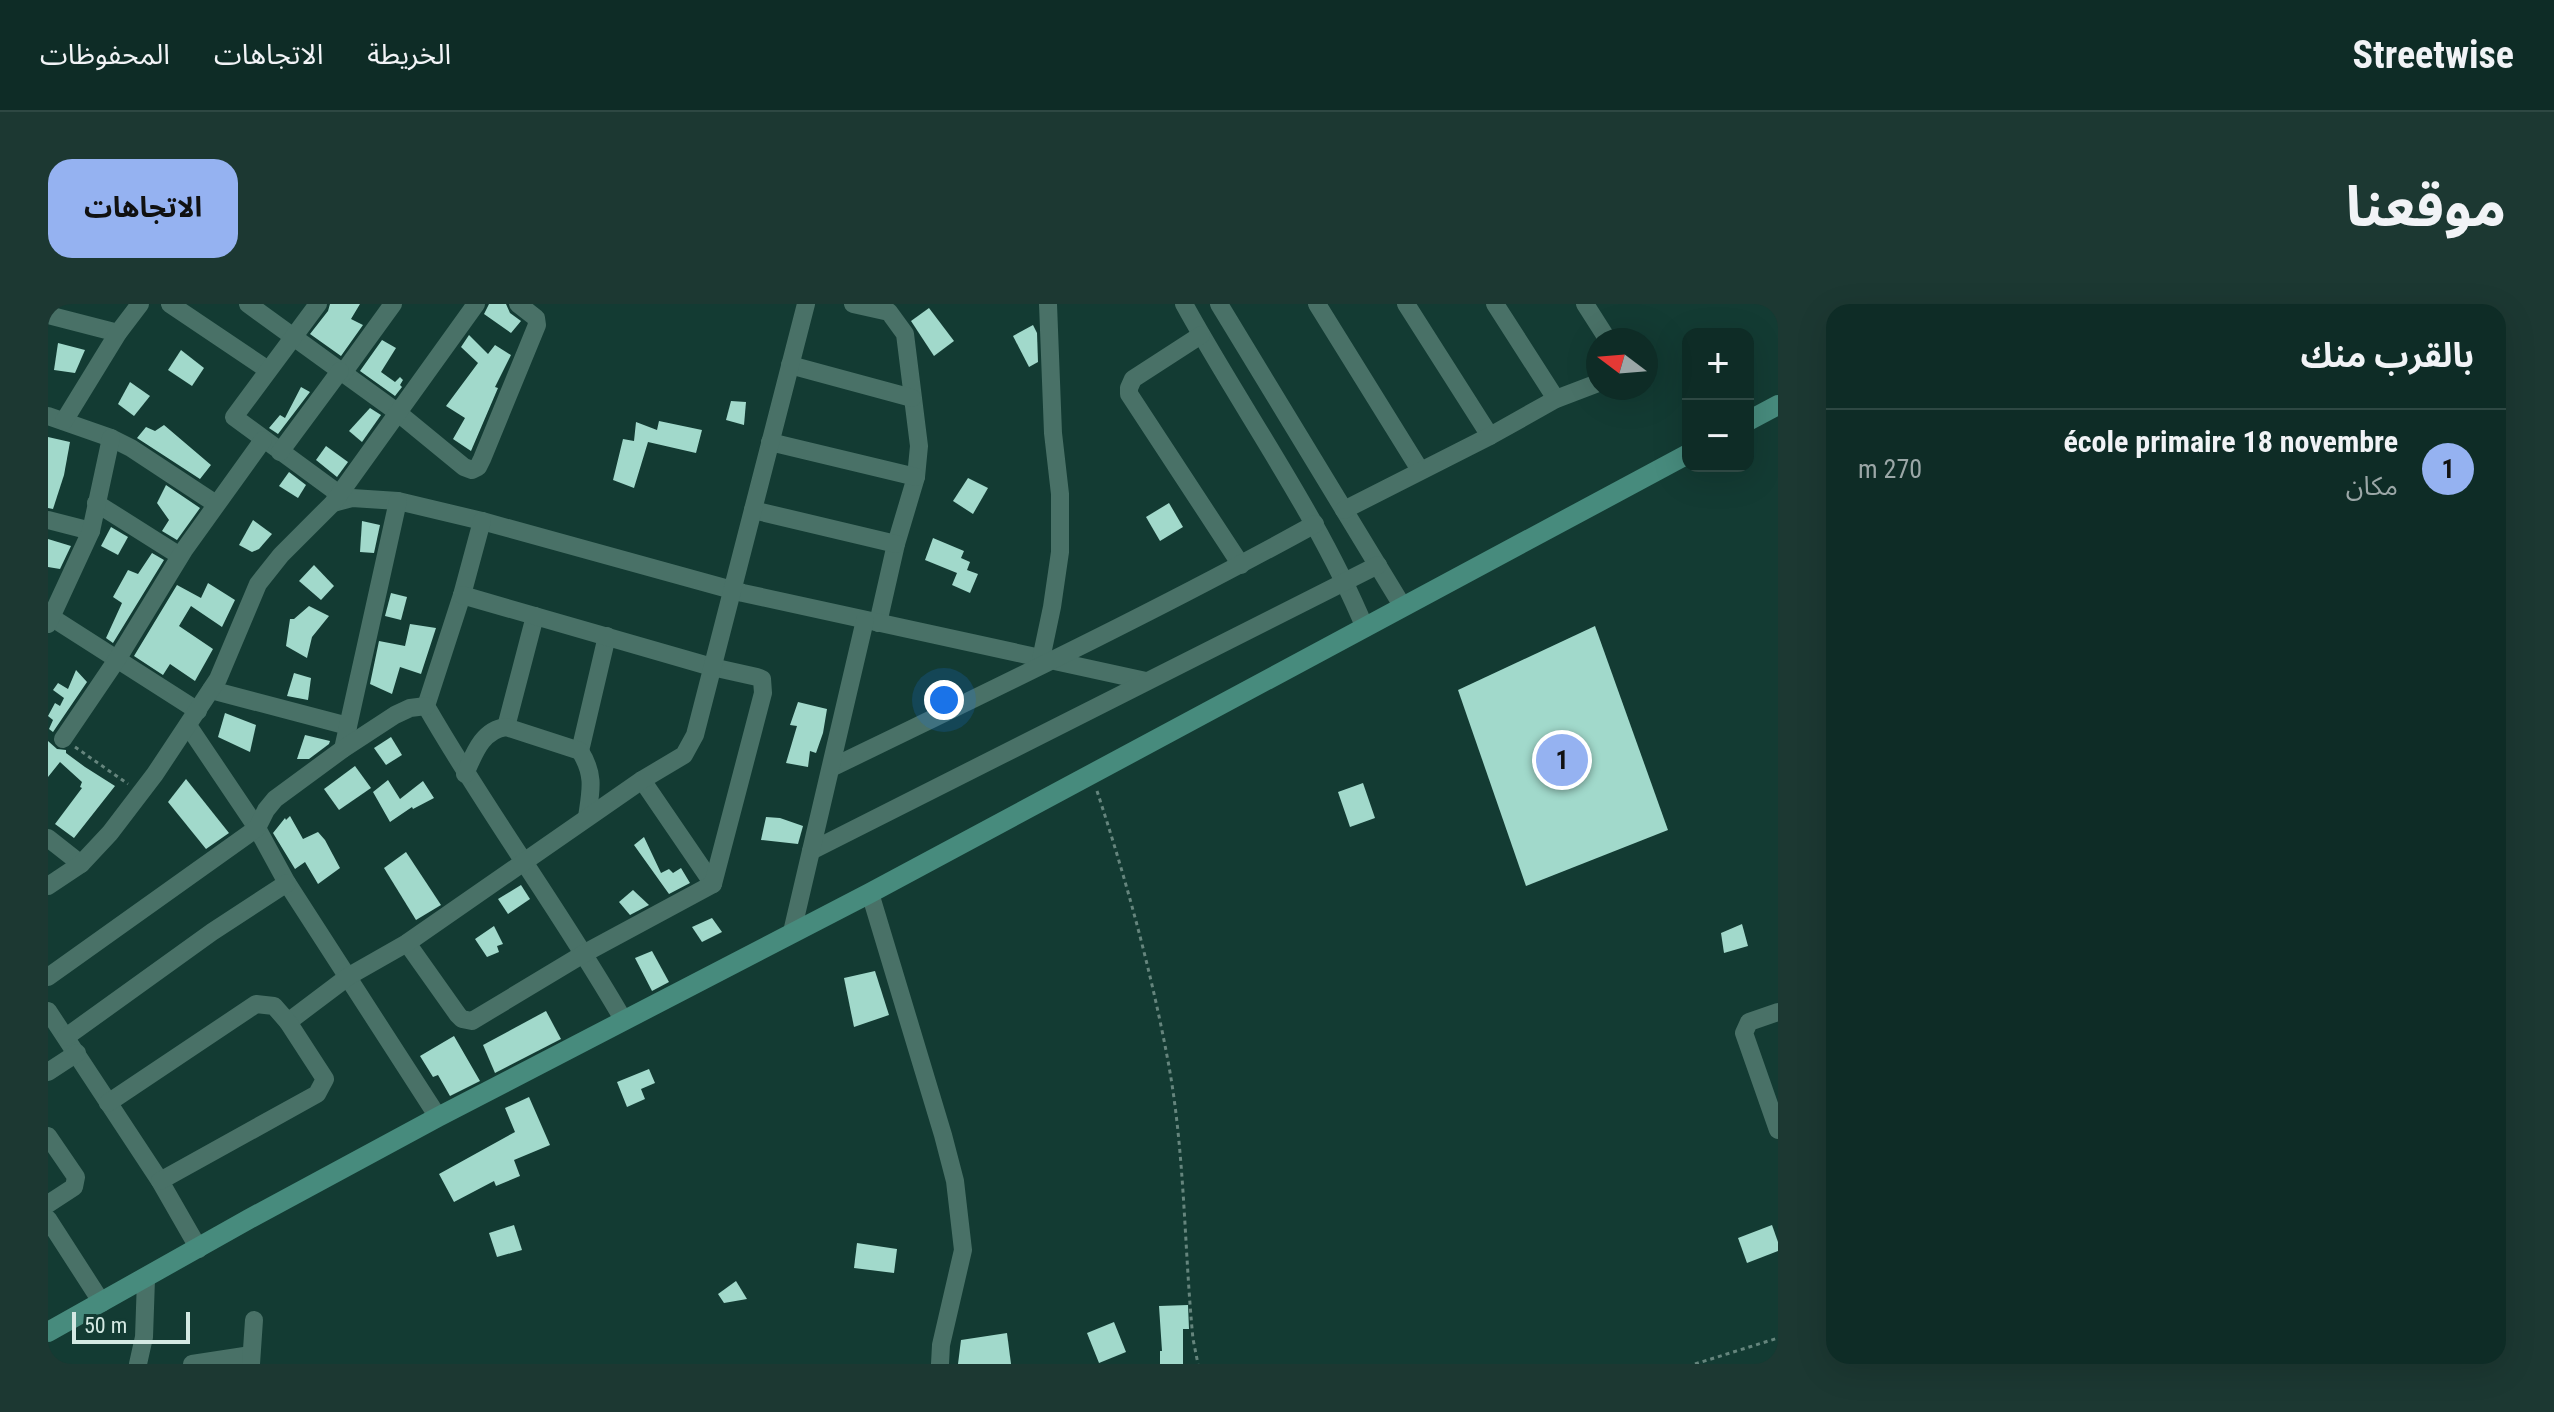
<!DOCTYPE html>
<html lang="ar">
<head>
<meta charset="utf-8">
<style>
	:root { --surface:#0e2c26; --page:#1c3832; --text:#f1f3f6; --muted:#9ba7a7; --line:#2e4843; --accent:#95b2f1 }
	body { margin:0; font-family:"Roboto Condensed","Noto Sans Arabic",sans-serif; background:var(--page); color:var(--text); direction:rtl }
	.controls { position:absolute; right:24px; top:24px; display:grid; overflow:hidden; border-radius:16px; box-shadow:0 8px 32px #0002 }
	.controls button { width:72px; height:72px; display:grid; place-items:center; padding:0; border:0; border-bottom:2px solid var(--line); background:var(--surface); color:var(--text); font:40px sans-serif }
	.compass { position:absolute; left:1538px; top:24px; width:72px; height:72px; border-radius:50%; background:var(--surface); box-shadow:0 8px 32px #0002; rotate:286deg }
	.scale { position:absolute; left:24px; bottom:20px; width:118px; box-sizing:border-box; padding-left:8px; border:4px solid #d4e9e3; border-top:0; font-size:22px; line-height:28px; white-space:nowrap; color:#d4e9e3; -webkit-text-stroke:6px #133b33; paint-order:stroke }
	.you { position:absolute; left:896px; top:396px; width:28px; height:28px; margin:-20px; border:6px solid #fff; border-radius:50%; background:#1a73e8; box-shadow:0 0 0 12px #1a73e833 }
	.badge { display:grid; place-items:center; width:52px; height:52px; border-radius:50%; background:var(--accent); color:#111; font-size:26px; font-weight:700 }
	.pin { position:absolute; translate:-50% -50%; border:4px solid #fff; box-shadow:0 2px 8px #0006 }
	.list { margin:0; padding:0; list-style:none }
	h2 { display:flex; justify-content:space-between; align-items:center; height:104px; margin:0; padding:0 32px; font-size:34px }
	h2 small { font-size:26px; font-weight:400; color:var(--muted) }
	.list li { display:grid; grid-template-columns:52px 1fr auto; gap:24px; align-items:center; box-sizing:border-box; height:120px; padding:0 32px; border-top:2px solid var(--line) }
	.list b { display:block; font-size:30px; white-space:nowrap }
	.list p { margin:0; font-size:26px; white-space:nowrap; color:var(--muted) }
	.list em { font-size:26px; font-style:normal; color:var(--muted) }
	.map { position:relative; flex:none; width:1730px; height:1060px; overflow:hidden; direction:ltr; border-radius:24px }
	header { display:flex; align-items:center; gap:48px; box-sizing:border-box; height:112px; padding:0 40px; background:var(--surface); border-bottom:2px solid var(--line) }
	header strong { font-size:38px }
	nav { display:flex; gap:44px; margin-inline-start:auto; font-size:28px }
	.intro { display:flex; align-items:center; justify-content:space-between; box-sizing:border-box; height:192px; padding:0 48px }
	h1 { margin:0; font-size:56px }
	.button { padding:20px 36px; border-radius:24px; background:var(--accent); color:#111; font-size:28px; font-weight:700 }
	main { display:flex; gap:48px; padding:0 48px }
	aside { flex:1; background:var(--surface); border-radius:24px; box-shadow:0 8px 32px #0002 }
	.map>svg:first-child { display:block }
	.building { fill:#a1d9cb }
	.lines { fill:none; stroke-linecap:round; stroke-linejoin:round }
	.path { stroke:#65857d; stroke-width:3; stroke-dasharray:4 4; stroke-linecap:butt }
	.minor { stroke:#497167; stroke-width:18 }
	.secondary { stroke:#478b7d; stroke-width:20 }
</style>
</head>
<body>
<header>
<strong>Streetwise</strong>
<nav><a>الخريطة</a><a>الاتجاهات</a><a>المحفوظات</a></nav>
</header>
<div class="intro"><h1>موقعنا</h1><a class="button">الاتجاهات</a></div>
<main>
<aside>
<h2>بالقرب منك<small></small></h2>
<ul class="list">
<li><span class="badge">1</span><div><b>école primaire 18 novembre</b><p>مكان</p></div><em>270 m</em></li>
</ul>
</aside>
<div class="map">
<svg width="1730" height="1060" viewBox="0 0 1730 1060">
	<rect width="100%" height="100%" fill="#133b33"/>
	<g class="building">
		<path d="M 282,0 L 312,0 L 303,15 L 315,21 L 293,52 L 262,30 L 280,7 Z"/>
		<path d="M 441,0 L 458,0 L 462,9 L 473,17 L 463,29 L 436,10 Z"/>
		<path d="M 881,4 L 906,37 L 886,52 L 863,17 Z"/>
		<path d="M 985,21 L 989,29 L 990,58 L 981,63 L 965,32 Z"/>
		<path d="M 421,31 L 440,50 L 447,41 L 463,51 L 447,83 L 450,84 L 423,147 L 405,135 L 417,114 L 398,102 L 430,59 L 413,43 Z"/>
		<path d="M 334,36 L 348,44 L 333,68 L 347,78 L 352,73 L 355,76 L 352,81 L 354,83 L 347,92 L 312,67 Z"/>
		<path d="M 10,39 L 37,46 L 27,69 L 6,66 Z"/>
		<path d="M 133,46 L 156,64 L 144,82 L 120,66 Z"/>
		<path d="M 82,78 L 102,92 L 86,112 L 70,100 Z"/>
		<path d="M 253,83 L 262,88 L 230,130 L 221,124 L 232,111 L 237,114 Z"/>
		<path d="M 683,97 L 698,98 L 696,121 L 678,116 Z"/>
		<path d="M 322,104 L 333,111 L 314,138 L 301,127 Z"/>
		<path d="M 611,117 L 654,126 L 648,149 L 600,138 L 586,184 L 565,176 L 575,135 L 586,137 L 588,118 L 609,126 Z"/>
		<path d="M 116,121 L 163,161 L 152,175 L 89,134 L 98,123 L 107,127 Z"/>
		<path d="M 0,133 L 22,138 L 16,171 L 5,205 L 0,204 Z"/>
		<path d="M 278,142 L 300,158 L 289,173 L 268,156 Z"/>
		<path d="M 241,168 L 258,181 L 250,194 L 231,182 Z"/>
		<path d="M 920,174 L 940,184 L 925,210 L 905,197 Z"/>
		<path d="M 118,181 L 152,204 L 129,236 L 114,227 L 121,216 L 109,199 Z"/>
		<path d="M 1121,199 L 1135,223 L 1112,237 L 1098,213 Z"/>
		<path d="M 205,216 L 224,230 L 211,245 L 204,248 L 191,241 Z"/>
		<path d="M 314,217 L 332,221 L 326,249 L 312,248 Z"/>
		<path d="M 63,223 L 80,233 L 70,251 L 53,242 Z"/>
		<path d="M 885,234 L 916,247 L 913,254 L 922,258 L 919,266 L 930,270 L 922,289 L 904,281 L 909,269 L 877,256 Z"/>
		<path d="M 0,235 L 23,242 L 12,265 L 0,263 Z"/>
		<path d="M 104,249 L 116,256 L 65,339 L 58,334 L 74,299 L 65,293 L 80,266 L 90,270 Z"/>
		<path d="M 266,261 L 286,282 L 273,296 L 251,277 Z"/>
		<path d="M 160,279 L 187,296 L 174,323 L 143,302 L 131,322 L 165,345 L 147,377 L 122,360 L 115,371 L 86,352 L 129,281 L 153,294 Z"/>
		<path d="M 343,289 L 359,293 L 353,316 L 337,312 Z"/>
		<path d="M 261,302 L 281,312 L 264,333 L 259,354 L 238,342 L 242,315 L 246,315 Z"/>
		<path d="M 362,320 L 388,324 L 373,370 L 352,363 L 344,390 L 322,380 L 331,337 L 357,342 Z"/>
		<path d="M 1547,322 L 1620,526 L 1478,582 L 1410,386 Z"/>
		<path d="M 28,366 L 39,378 L 5,428 L 1,425 L 5,416 L 0,412 L 7,399 L 12,402 L 16,394 L 5,386 L 10,379 L 20,385 Z"/>
		<path d="M 246,369 L 263,374 L 260,396 L 239,392 Z"/>
		<path d="M 750,398 L 779,405 L 775,429 L 768,449 L 762,447 L 760,463 L 738,459 L 749,422 L 742,421 Z"/>
		<path d="M 177,409 L 208,421 L 202,448 L 170,433 Z"/>
		<path d="M 257,431 L 282,437 L 281,440 L 261,455 L 249,455 Z"/>
		<path d="M 343,433 L 354,451 L 338,461 L 326,444 Z"/>
		<path d="M 0,437 L 9,445 L 18,446 L 18,449 L 37,463 L 67,482 L 26,534 L 7,520 L 34,484 L 32,483 L 34,478 L 12,458 L 0,473 Z"/>
		<path d="M 307,462 L 323,484 L 291,506 L 276,485 Z"/>
		<path d="M 138,475 L 181,529 L 158,545 L 120,498 Z"/>
		<path d="M 340,476 L 352,495 L 375,477 L 386,494 L 365,505 L 364,503 L 342,518 L 325,488 Z"/>
		<path d="M 1315,479 L 1327,514 L 1302,523 L 1290,488 Z"/>
		<path d="M 242,512 L 255,535 L 270,528 L 277,536 L 292,564 L 270,580 L 257,558 L 247,565 L 225,529 L 237,514 L 238,516 Z"/>
		<path d="M 718,513 L 732,514 L 755,522 L 750,540 L 713,536 Z"/>
		<path d="M 596,533 L 613,569 L 621,565 L 625,569 L 633,564 L 642,579 L 621,590 L 586,541 Z"/>
		<path d="M 358,548 L 393,601 L 368,616 L 336,564 Z"/>
		<path d="M 473,581 L 482,595 L 460,610 L 450,595 Z"/>
		<path d="M 585,586 L 601,601 L 582,611 L 571,598 Z"/>
		<path d="M 664,614 L 674,628 L 654,638 L 644,623 Z"/>
		<path d="M 1694,620 L 1700,642 L 1676,649 L 1673,629 Z"/>
		<path d="M 446,622 L 455,640 L 449,642 L 451,648 L 439,653 L 427,635 Z"/>
		<path d="M 604,647 L 621,678 L 604,687 L 587,654 Z"/>
		<path d="M 827,667 L 841,711 L 806,723 L 796,674 Z"/>
		<path d="M 498,707 L 513,735 L 447,769 L 435,741 Z"/>
		<path d="M 406,732 L 432,777 L 402,792 L 390,771 L 385,773 L 372,752 Z"/>
		<path d="M 601,765 L 607,779 L 593,785 L 597,795 L 579,803 L 569,778 Z"/>
		<path d="M 481,793 L 502,841 L 466,856 L 472,872 L 448,882 L 446,877 L 406,898 L 391,870 L 467,828 L 457,804 Z"/>
		<path d="M 466,921 L 474,946 L 449,953 L 441,929 Z"/>
		<path d="M 1724,921 L 1730,938 L 1730,947 L 1699,959 L 1690,934 Z"/>
		<path d="M 809,939 L 849,945 L 846,969 L 806,964 Z"/>
		<path d="M 688,977 L 699,995 L 676,999 L 670,990 Z"/>
		<path d="M 1140,1001 L 1141,1025 L 1135,1025 L 1135,1060 L 1112,1060 L 1112,1047 L 1114,1047 L 1111,1002 Z"/>
		<path d="M 1066,1018 L 1078,1048 L 1051,1059 L 1039,1029 Z"/>
		<path d="M 959,1029 L 963,1060 L 910,1060 L 913,1036 Z"/>
	</g>
	<g class="lines">
		<g class="path">
			<path d="M 27,443 L 80,480"/>
			<path d="M 1049,487 C 1078,575 1103,666 1120,757 C 1137,848 1136,943 1145,1035 L 1150,1060"/>
			<path d="M 1647,1060 L 1730,1034"/>
		</g>
		<g class="minor">
			<path d="M 122,0 L 220,66"/>
			<path d="M 200,0 L 349,108 L 416,163 L 424,166 L 430,163 L 434,155 L 489,21 L 488,14 L 470,0"/>
			<path d="M 270,0 L 186,113 L 291,190"/>
			<path d="M 805,0 L 841,8 L 857,30 L 871,142 L 868,173 L 848,240 L 830,319"/>
			<path d="M 1136,0 C 1196,109 1269,209 1317,324"/>
			<path d="M 1171,0 L 1355,303"/>
			<path d="M 1269,0 L 1372,166"/>
			<path d="M 1358,0 L 1442,132"/>
			<path d="M 1447,0 L 1508,95"/>
			<path d="M 1537,0 L 1560,36"/>
			<path d="M 0,11 L 70,29"/>
			<path d="M 1153,31 L 1085,75 L 1081,84 L 1081,90 L 1193,261"/>
			<path d="M 742,61 L 864,94"/>
			<path d="M 295,69 L 345,0"/>
			<path d="M 0,112 L 63,134 L 83,144 L 168,200"/>
			<path d="M 16,117 L 70,29 L 92,0"/>
			<path d="M 722,138 L 868,173"/>
			<path d="M 232,148 L 292,67"/>
			<path d="M 48,199 L 132,252"/>
			<path d="M 285,199 L 304,194 L 350,197 L 434,217 L 695,289 L 1098,377"/>
			<path d="M 705,206 L 848,240"/>
			<path d="M 1296,206 L 1442,132 L 1508,95 L 1550,79"/>
			<path d="M 0,216 L 43,227"/>
			<path d="M 434,217 L 414,291 L 378,402 C 440,510 514,609 576,717"/>
			<path d="M 3,313 L 150,407"/>
			<path d="M 0,320 L 43,227 L 63,134"/>
			<path d="M 993,355 L 1004,303 L 1012,248 L 1012,190 L 1005,129 L 1000,0"/>
			<path d="M 163,386 L 300,422"/>
			<path d="M 141,423 L 209,524 L 239,579 L 390,813"/>
			<path d="M 458,423 L 487,312"/>
			<path d="M 15,435 L 70,354 L 136,246 L 215,136"/>
			<path d="M 295,445 L 350,197"/>
			<path d="M 532,447 L 559,332"/>
			<path d="M 783,464 C 946,385 1109,307 1267,220"/>
			<path d="M 417,470 C 426,450 434,426 458,423 L 532,447 C 547,471 543,486 539,513"/>
			<path d="M 594,476 L 665,580"/>
			<path d="M 0,534 L 33,560"/>
			<path d="M 763,547 L 1330,261"/>
			<path d="M 0,582 L 33,560 L 62,529 L 107,470 L 170,375 L 210,280 L 233,251 L 285,199 L 428,0"/>
			<path d="M 822,589 L 895,831 L 907,877 L 915,946 L 893,1041 L 892,1060"/>
			<path d="M 744,628 L 817,316"/>
			<path d="M 359,639 L 410,711 L 414,715 L 424,717 L 537,649 L 665,580 L 715,389 L 714,375 L 709,373 L 664,363 L 414,291"/>
			<path d="M 0,673 L 209,524 L 218,506 L 227,495 L 295,445 L 347,411 L 362,404 L 378,402"/>
			<path d="M 0,707 L 112,877 L 151,945"/>
			<path d="M 1730,708 L 1701,718 L 1696,729 L 1730,826"/>
			<path d="M 240,718 L 301,672 L 359,639 L 594,476 L 636,451 L 647,431 L 758,0"/>
			<path d="M 18,733 L 164,628 L 239,579"/>
			<path d="M 0,768 L 29,749"/>
			<path d="M 60,799 L 208,700 L 226,702 L 240,718 L 277,775 L 269,790 L 112,877"/>
			<path d="M 0,832 L 28,873 L 26,883 L 0,900"/>
			<path d="M 0,915 L 54,999"/>
			<path d="M 90,1060 L 96,1033 L 98,975"/>
			<path d="M 144,1060 L 203,1051"/>
			<path d="M 203,1060 L 206,1016"/>
		</g>
		<g class="secondary">
			<path d="M 1700,117 L 1730,101"/>
			<path d="M 0,1028 L 201,915 L 390,813 L 822,589 L 1640,150"/>
		</g>
	</g>
</svg>
<div class="controls">
<button>+</button>
<button>−</button>
</div>
<svg class="compass" viewBox="-18 -18 36 36"><path d="M0-13l5 13h-10z" fill="#e53935"/><path d="M0 13l5-13h-10z" fill="#9ba7a7"/></svg>
<div class="scale">50 m</div>
<div class="you"></div>
<div class="pin badge" style="left:1514px;top:456px">1</div>
</div>
</main>
</body>
</html>
